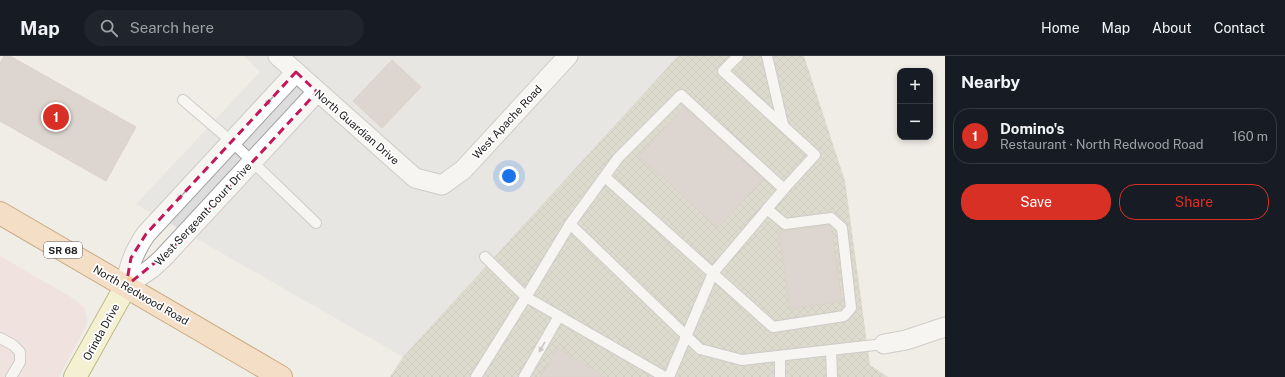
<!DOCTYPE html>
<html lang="en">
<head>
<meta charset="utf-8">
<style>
	:root { --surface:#171b24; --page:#20242c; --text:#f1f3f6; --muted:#9ea1a6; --line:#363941; --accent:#d93025 }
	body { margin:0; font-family:"Public Sans",sans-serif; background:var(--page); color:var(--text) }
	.controls { position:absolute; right:12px; top:12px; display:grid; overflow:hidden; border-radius:8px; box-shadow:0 2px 6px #0003 }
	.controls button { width:36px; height:36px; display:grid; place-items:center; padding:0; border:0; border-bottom:1px solid var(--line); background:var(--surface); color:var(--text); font:20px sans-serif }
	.you { position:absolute; left:509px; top:120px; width:14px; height:14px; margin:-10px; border:3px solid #fff; border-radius:50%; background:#1a73e8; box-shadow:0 0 0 6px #1a73e833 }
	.badge { display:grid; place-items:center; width:26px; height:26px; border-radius:50%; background:var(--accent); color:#fff; font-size:13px; font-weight:700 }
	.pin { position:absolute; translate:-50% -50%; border:2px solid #fff; box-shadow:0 1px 4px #0006 }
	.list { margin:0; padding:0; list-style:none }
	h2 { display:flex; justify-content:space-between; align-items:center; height:52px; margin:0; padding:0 16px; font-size:17px }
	h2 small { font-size:13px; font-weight:400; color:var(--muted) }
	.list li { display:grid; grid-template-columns:26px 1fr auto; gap:12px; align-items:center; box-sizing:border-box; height:56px; margin:0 8px 8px; padding:0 8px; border:1px solid var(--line); border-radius:16px }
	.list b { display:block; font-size:15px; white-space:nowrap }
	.list p { margin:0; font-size:13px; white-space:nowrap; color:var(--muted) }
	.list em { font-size:13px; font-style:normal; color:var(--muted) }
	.actions { display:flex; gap:8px; padding:12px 16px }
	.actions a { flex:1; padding:9px 0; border:1px solid var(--accent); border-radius:16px; text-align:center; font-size:14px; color:var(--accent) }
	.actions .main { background:var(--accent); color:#fff }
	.icon { flex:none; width:22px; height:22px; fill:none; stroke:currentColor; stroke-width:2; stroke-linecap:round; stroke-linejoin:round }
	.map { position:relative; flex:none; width:945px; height:321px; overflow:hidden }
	header { display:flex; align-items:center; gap:24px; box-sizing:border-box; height:56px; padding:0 20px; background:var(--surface); border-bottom:1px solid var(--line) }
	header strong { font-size:19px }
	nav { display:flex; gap:22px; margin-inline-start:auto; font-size:14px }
	.search { width:280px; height:36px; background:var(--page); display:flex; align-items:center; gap:10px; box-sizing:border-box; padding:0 14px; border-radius:22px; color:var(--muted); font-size:15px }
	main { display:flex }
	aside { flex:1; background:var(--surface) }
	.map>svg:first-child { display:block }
	.residential { fill:#dedddd }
	.commercial { fill:#f0d6d7 }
	.construction { fill:url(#construction-cross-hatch) }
	.building { fill:#c5bbb6; stroke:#c2b2a9 }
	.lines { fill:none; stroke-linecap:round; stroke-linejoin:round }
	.lane-casing { stroke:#a4a4a4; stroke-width:12 }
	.street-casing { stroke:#a4a4a4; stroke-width:21 }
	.secondary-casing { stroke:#737707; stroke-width:24 }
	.primary-casing { stroke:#995c03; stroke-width:24 }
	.lane { stroke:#fff; stroke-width:10 }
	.street { stroke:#fff; stroke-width:19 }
	.secondary { stroke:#f9f7bc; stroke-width:22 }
	.primary { stroke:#facda1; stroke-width:22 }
	.oneway { fill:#9b9b9b }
	.marked { fill:none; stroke:#c2185b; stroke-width:3; stroke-dasharray:8 5; stroke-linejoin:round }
	.labels { text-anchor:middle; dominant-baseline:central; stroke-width:3.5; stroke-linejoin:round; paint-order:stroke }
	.shield { fill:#fff; stroke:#636363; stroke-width:1 }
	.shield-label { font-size:10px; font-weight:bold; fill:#202020 }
	.street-label { font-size:11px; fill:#202020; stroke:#fff }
</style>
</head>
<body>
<header>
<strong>Map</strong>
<div class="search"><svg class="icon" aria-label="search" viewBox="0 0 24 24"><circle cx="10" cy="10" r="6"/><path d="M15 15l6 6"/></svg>Search here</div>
<nav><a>Home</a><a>Map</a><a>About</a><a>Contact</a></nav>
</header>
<main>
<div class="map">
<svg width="945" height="321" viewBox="0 0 945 321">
	<defs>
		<pattern id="construction-cross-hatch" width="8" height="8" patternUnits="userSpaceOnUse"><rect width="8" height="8" fill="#c5c3b2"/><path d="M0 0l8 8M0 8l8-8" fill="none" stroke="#a9a799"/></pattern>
	</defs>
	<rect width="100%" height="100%" fill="#f0ece6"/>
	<path class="residential" d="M 244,0 L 680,0 L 403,301 L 136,148 L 260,16 Z"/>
	<path class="commercial" d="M 0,200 L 74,243 L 84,251 L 87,264 L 86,270 L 59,321 L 0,321 Z"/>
	<path class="construction" d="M 678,0 L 804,0 L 845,125 L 870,309 L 888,321 L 390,321 L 403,301 Z"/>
	<g class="building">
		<path d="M 4,0 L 10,0 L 136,71 L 106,125 L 0,65 L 0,7 Z"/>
		<path d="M 392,4 L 421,31 L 382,72 L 353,45 Z"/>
		<path d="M 684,51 L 763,123 L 718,172 L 639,100 Z"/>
		<path d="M 829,169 L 831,171 L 842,245 L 790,253 L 779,176 Z"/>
		<path d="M 558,292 L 605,321 L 540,321 Z"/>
	</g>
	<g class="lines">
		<g class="lane-casing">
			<g id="lane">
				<path d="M 738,0 L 723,15 L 815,99 L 784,133"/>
				<path d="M 767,0 L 783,69"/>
				<path d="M 183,44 L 232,86 L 316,167"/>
				<path d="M 605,121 L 773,271 L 844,260 L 851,252 L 842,172 L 831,162 L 785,168 L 767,153"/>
				<path d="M 570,168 L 618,102 L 681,39 L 784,133 L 713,217 L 669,321"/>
				<path d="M 485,201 L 526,241 L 665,321"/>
				<path d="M 0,282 L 13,289 L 20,296 L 20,306 L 11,321"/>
				<path d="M 831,294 L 832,321"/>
				<path d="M 780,300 L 780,321"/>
				<path d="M 476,321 L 526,241 L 570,168 L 700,293 L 742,304 L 884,288"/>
				<path d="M 524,321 L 559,260"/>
			</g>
		</g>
		<g class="street-casing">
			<g id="street">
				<path d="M 278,0 L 415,122 L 442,129 L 463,114 L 568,0"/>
				<path d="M 126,230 C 128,210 134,195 146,178 L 296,16"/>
				<path d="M 126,230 L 152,212 L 163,202 L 317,36"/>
				<path d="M 884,288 L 906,284 L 945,271"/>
			</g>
		</g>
		<g class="secondary-casing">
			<path id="secondary" d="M 75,321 L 126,230"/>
		</g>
		<g class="primary-casing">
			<path id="primary" d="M 0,157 L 281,321"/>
		</g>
		<use href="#lane" class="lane"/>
		<use href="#street" class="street"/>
		<use href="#secondary" class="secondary"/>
		<use href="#primary" class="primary"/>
	</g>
	<defs><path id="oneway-solid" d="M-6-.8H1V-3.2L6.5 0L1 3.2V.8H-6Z"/></defs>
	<g class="oneway">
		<use href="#oneway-solid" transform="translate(269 45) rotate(133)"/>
		<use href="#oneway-solid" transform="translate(181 140) rotate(133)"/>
		<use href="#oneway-solid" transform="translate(542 291) rotate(120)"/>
	</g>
	<path d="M0 0H945V321H0ZM 296,16 L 317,36 L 173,192 L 126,230 L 131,202 L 146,178 Z" fill="#f0ece6" fill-opacity=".55" fill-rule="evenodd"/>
	<path class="marked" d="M 296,16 L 317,36 L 173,192 L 126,230 L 131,202 L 146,178 Z"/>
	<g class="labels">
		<rect class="shield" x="44" y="186" width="38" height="16" rx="3"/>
		<g class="shield-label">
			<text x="63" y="194">SR 68</text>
		</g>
		<g class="street-label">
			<text transform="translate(507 66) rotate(-47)">West Apache Road</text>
			<text transform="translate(357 71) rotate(41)">North Guardian Drive</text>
			<text transform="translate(203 158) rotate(-47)">West Sergeant Court Drive</text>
			<text transform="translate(141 239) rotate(30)">North Redwood Road</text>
			<text transform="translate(101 276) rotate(-61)">Orinda Drive</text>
		</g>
	</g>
</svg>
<div class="controls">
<button>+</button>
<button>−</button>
</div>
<div class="you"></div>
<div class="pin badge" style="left:56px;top:61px">1</div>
</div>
<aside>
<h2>Nearby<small></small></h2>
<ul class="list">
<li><span class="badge">1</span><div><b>Domino's</b><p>Restaurant · North Redwood Road</p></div><em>160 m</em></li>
</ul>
<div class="actions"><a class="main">Save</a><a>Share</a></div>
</aside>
</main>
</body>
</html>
